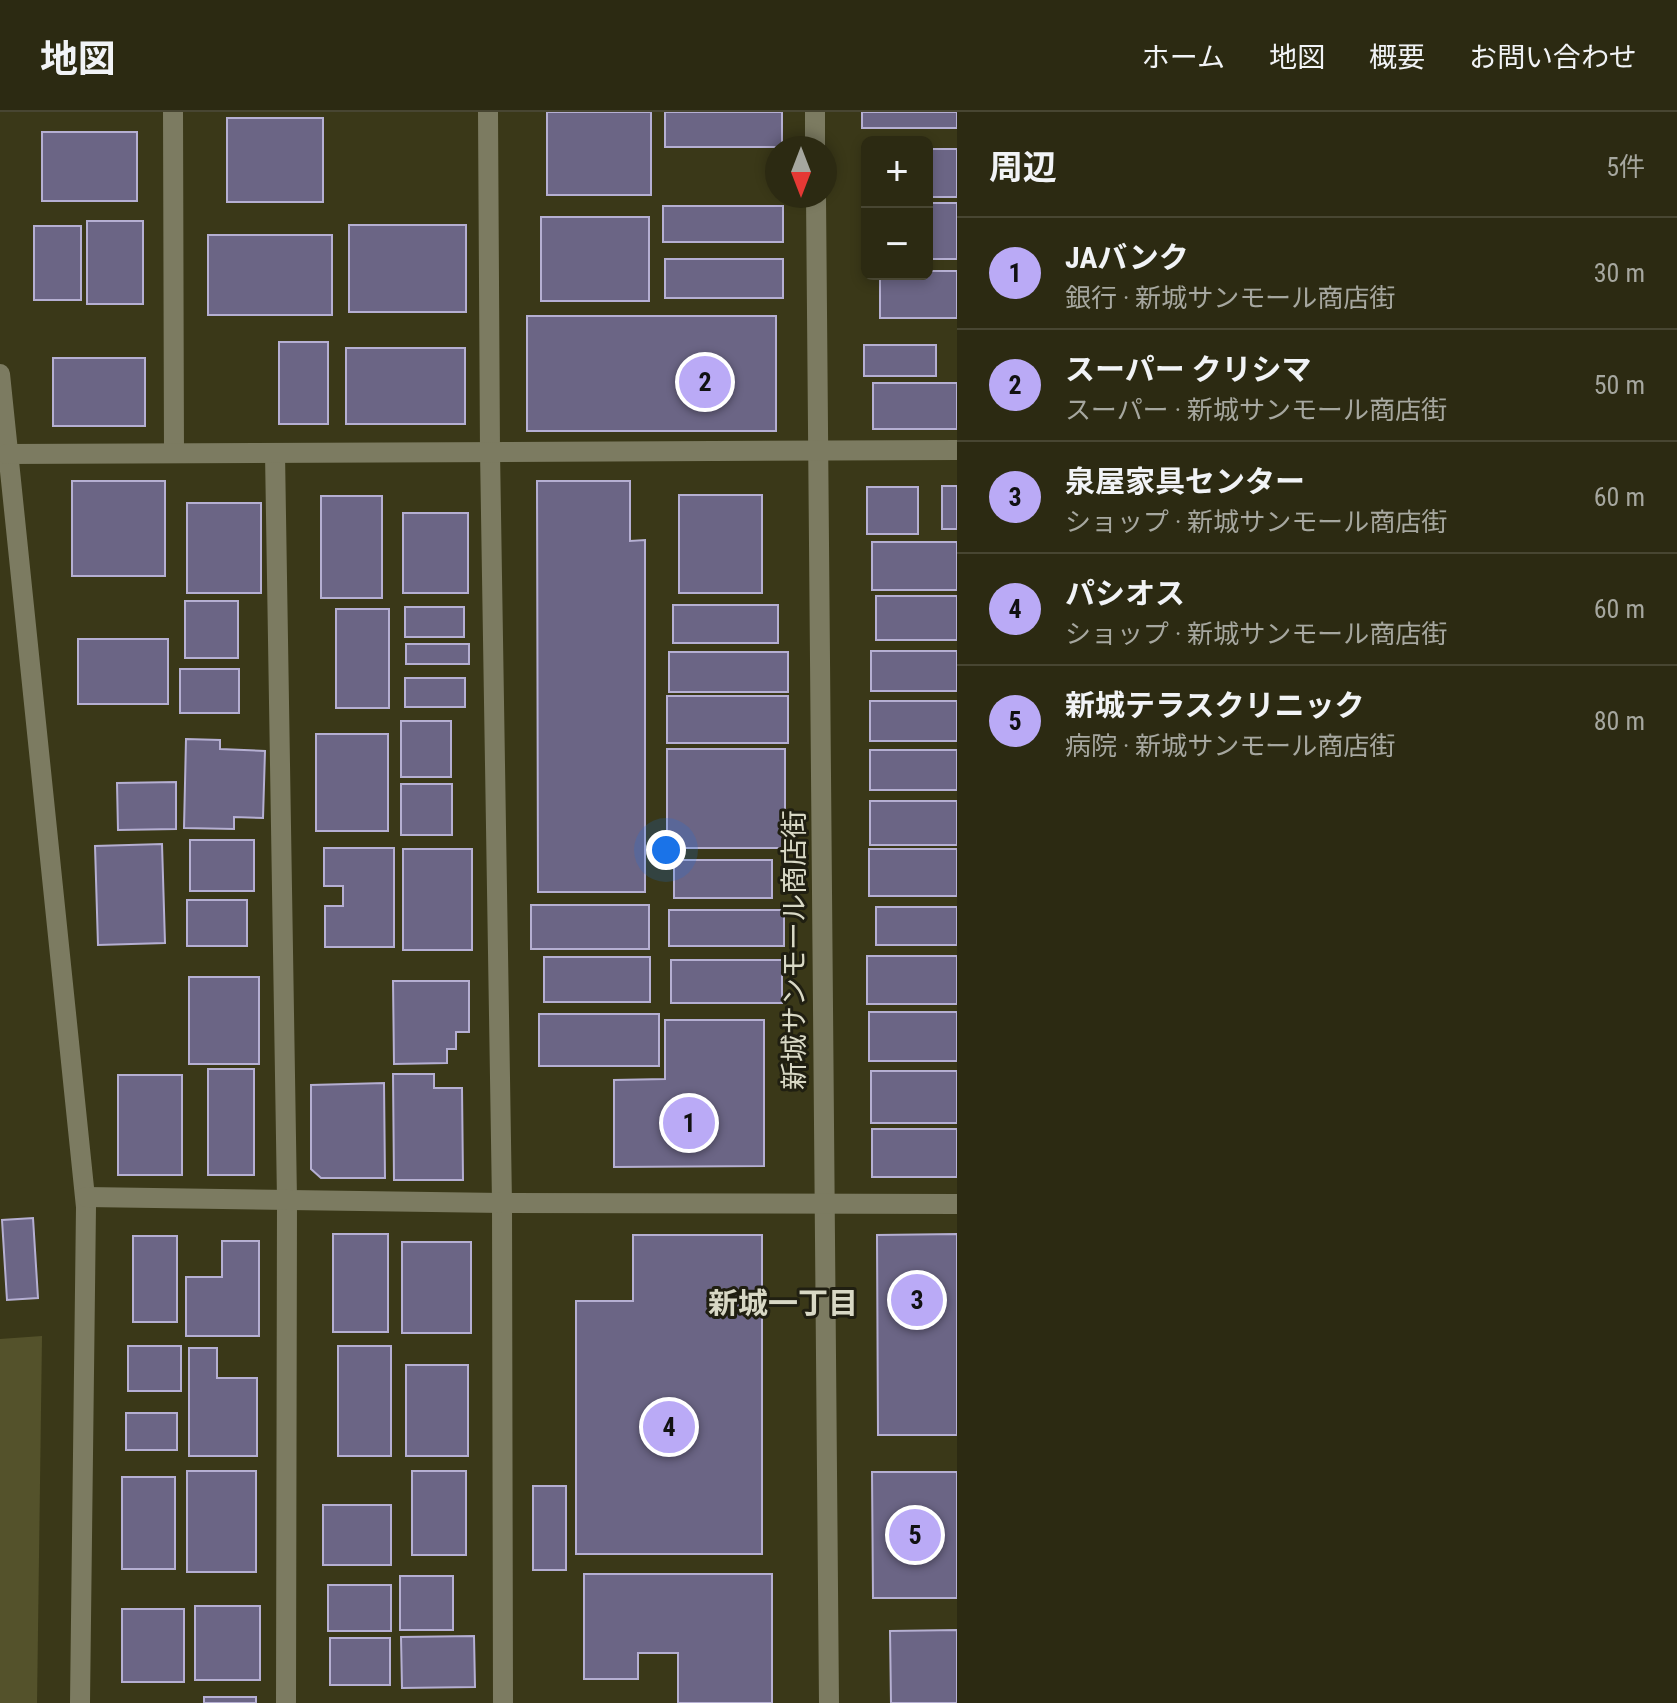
<!DOCTYPE html>
<html lang="ja">
<head>
<meta charset="utf-8">
<style>
	:root { --surface:#2c2a12; --page:#383620; --text:#f1f3f6; --muted:#a6a79f; --line:#484632; --accent:#baaaf6 }
	body { margin:0; font-family:"Roboto Condensed","Noto Sans JP",sans-serif; background:var(--page); color:var(--text) }
	.controls { position:absolute; right:24px; top:24px; display:grid; overflow:hidden; border-radius:12px; box-shadow:0 4px 12px #0003 }
	.controls button { width:72px; height:72px; display:grid; place-items:center; padding:0; border:0; border-bottom:2px solid var(--line); background:var(--surface); color:var(--text); font:40px sans-serif }
	.compass { position:absolute; left:765px; top:24px; width:72px; height:72px; border-radius:50%; background:var(--surface); box-shadow:0 4px 12px #0003; rotate:180deg }
	.you { position:absolute; left:666px; top:738px; width:28px; height:28px; margin:-20px; border:6px solid #fff; border-radius:50%; background:#1a73e8; box-shadow:0 0 0 12px #1a73e833 }
	.badge { display:grid; place-items:center; width:52px; height:52px; border-radius:50%; background:var(--accent); color:#111; font-size:26px; font-weight:700 }
	.pin { position:absolute; translate:-50% -50%; border:4px solid #fff; box-shadow:0 2px 8px #0006 }
	.list { margin:0; padding:0; list-style:none }
	h2 { display:flex; justify-content:space-between; align-items:center; height:104px; margin:0; padding:0 32px; font-size:34px }
	h2 small { font-size:26px; font-weight:400; color:var(--muted) }
	.list li { display:grid; grid-template-columns:52px 1fr auto; gap:24px; align-items:center; box-sizing:border-box; height:112px; padding:0 32px; border-top:2px solid var(--line) }
	.list b { display:block; font-size:30px; white-space:nowrap }
	.list p { margin:0; font-size:26px; white-space:nowrap; color:var(--muted) }
	.list em { font-size:26px; font-style:normal; color:var(--muted) }
	.map { position:relative; flex:none; width:957px; height:1591px; overflow:hidden }
	header { display:flex; align-items:center; gap:48px; box-sizing:border-box; height:112px; padding:0 40px; background:var(--surface); border-bottom:2px solid var(--line) }
	header strong { font-size:38px }
	nav { display:flex; gap:44px; margin-inline-start:auto; font-size:28px }
	main { display:flex }
	aside { flex:1; background:var(--surface) }
	.map>svg:first-child { display:block }
	.green { fill:#54522b }
	.building { fill:#6b6585; stroke:#b5afd2; stroke-width:2 }
	.lines { fill:none; stroke-linecap:round; stroke-linejoin:round }
	.minor { stroke:#7c7b61; stroke-width:20 }
	.labels { text-anchor:middle; dominant-baseline:central; stroke-width:6; stroke-linejoin:round; paint-order:stroke }
	.street-label { font-size:28px; fill:#d8d8c5; stroke:#201f11 }
	.neighbourhood-label { font-size:30px; font-weight:bold; fill:#d8d8c5; stroke:#201f11 }
</style>
</head>
<body>
<header>
<strong>地図</strong>
<nav><a>ホーム</a><a>地図</a><a>概要</a><a>お問い合わせ</a></nav>
</header>
<main>
<div class="map">
<svg width="957" height="1591" viewBox="0 0 957 1591">
	<rect width="100%" height="100%" fill="#3a3818"/>
	<path class="green" d="M 42,1224 L 37,1591 L 0,1591 L 0,1227 Z"/>
	<g class="building">
		<rect x="547" y="0" width="104" height="83"/>
		<rect x="665" y="0" width="117" height="35"/>
		<rect x="862" y="0" width="95" height="16"/>
		<rect x="227" y="6" width="96" height="84"/>
		<rect x="42" y="20" width="95" height="69"/>
		<rect x="927" y="37" width="30" height="48"/>
		<rect x="927" y="91" width="30" height="56"/>
		<rect x="663" y="94" width="120" height="36"/>
		<rect x="541" y="105" width="108" height="84"/>
		<rect x="87" y="109" width="56" height="83"/>
		<rect x="349" y="113" width="117" height="87"/>
		<rect x="34" y="114" width="47" height="74"/>
		<rect x="208" y="123" width="124" height="80"/>
		<rect x="665" y="147" width="118" height="39"/>
		<path d="M 927,159 L 957,159 L 957,206 L 880,206 L 880,162 L 927,162 Z"/>
		<rect x="527" y="204" width="249" height="115"/>
		<rect x="279" y="230" width="49" height="82"/>
		<rect x="864" y="233" width="72" height="31"/>
		<rect x="346" y="236" width="119" height="76"/>
		<rect x="53" y="246" width="92" height="68"/>
		<rect x="873" y="271" width="84" height="46"/>
		<rect x="72" y="369" width="93" height="95"/>
		<path d="M 537,369 L 630,369 L 630,429 L 645,428 L 645,780 L 538,780 Z"/>
		<rect x="942" y="374" width="15" height="43"/>
		<rect x="867" y="375" width="51" height="47"/>
		<rect x="679" y="383" width="83" height="98"/>
		<rect x="321" y="384" width="61" height="102"/>
		<rect x="187" y="391" width="74" height="90"/>
		<rect x="403" y="401" width="65" height="80"/>
		<rect x="872" y="430" width="85" height="48"/>
		<rect x="876" y="484" width="81" height="44"/>
		<rect x="185" y="489" width="53" height="57"/>
		<rect x="673" y="493" width="105" height="38"/>
		<rect x="405" y="495" width="59" height="30"/>
		<rect x="336" y="497" width="53" height="99"/>
		<rect x="78" y="527" width="90" height="65"/>
		<rect x="406" y="532" width="63" height="20"/>
		<rect x="871" y="539" width="86" height="40"/>
		<rect x="669" y="540" width="119" height="40"/>
		<rect x="180" y="557" width="59" height="44"/>
		<rect x="405" y="566" width="60" height="29"/>
		<rect x="667" y="584" width="121" height="47"/>
		<rect x="870" y="589" width="87" height="40"/>
		<rect x="401" y="609" width="50" height="56"/>
		<rect x="316" y="622" width="72" height="97"/>
		<path d="M 186,627 L 220,628 L 220,637 L 265,639 L 263,706 L 234,705 L 234,717 L 184,716 Z"/>
		<rect x="667" y="637" width="118" height="99"/>
		<rect x="870" y="638" width="87" height="40"/>
		<path d="M 176,670 L 176,717 L 118,718 L 117,671 Z"/>
		<rect x="401" y="672" width="51" height="51"/>
		<rect x="870" y="689" width="87" height="44"/>
		<rect x="190" y="728" width="64" height="51"/>
		<path d="M 162,732 L 165,831 L 98,833 L 95,734 Z"/>
		<path d="M 324,736 L 394,736 L 394,835 L 325,835 L 325,794 L 343,794 L 343,774 L 324,774 Z"/>
		<rect x="403" y="737" width="69" height="101"/>
		<rect x="869" y="737" width="88" height="47"/>
		<rect x="674" y="748" width="98" height="38"/>
		<rect x="187" y="788" width="60" height="46"/>
		<rect x="531" y="793" width="118" height="44"/>
		<rect x="876" y="795" width="81" height="38"/>
		<rect x="669" y="798" width="115" height="36"/>
		<rect x="867" y="844" width="90" height="48"/>
		<rect x="544" y="845" width="106" height="45"/>
		<rect x="671" y="848" width="111" height="43"/>
		<rect x="189" y="865" width="70" height="87"/>
		<path d="M 393,869 L 469,869 L 469,920 L 456,920 L 456,937 L 447,937 L 447,951 L 394,952 Z"/>
		<rect x="869" y="900" width="88" height="49"/>
		<rect x="539" y="902" width="120" height="52"/>
		<path d="M 665,908 L 764,908 L 764,1054 L 614,1055 L 614,968 L 665,967 Z"/>
		<rect x="208" y="957" width="46" height="106"/>
		<rect x="871" y="959" width="86" height="52"/>
		<path d="M 393,962 L 434,962 L 434,976 L 462,976 L 463,1068 L 394,1068 Z"/>
		<rect x="118" y="963" width="64" height="100"/>
		<path d="M 384,971 L 385,1066 L 321,1066 L 311,1057 L 311,973 Z"/>
		<rect x="872" y="1017" width="85" height="48"/>
		<path d="M 33,1106 L 38,1186 L 7,1188 L 2,1108 Z"/>
		<rect x="333" y="1122" width="55" height="98"/>
		<path d="M 957,1122 L 957,1323 L 878,1323 L 877,1123 Z"/>
		<path d="M 633,1123 L 762,1123 L 762,1442 L 576,1442 L 576,1189 L 633,1189 Z"/>
		<rect x="133" y="1124" width="44" height="86"/>
		<path d="M 222,1129 L 259,1129 L 259,1224 L 186,1224 L 186,1165 L 222,1165 Z"/>
		<rect x="402" y="1130" width="69" height="91"/>
		<rect x="128" y="1234" width="53" height="45"/>
		<rect x="338" y="1234" width="53" height="110"/>
		<path d="M 189,1236 L 217,1236 L 217,1266 L 257,1266 L 257,1344 L 189,1344 Z"/>
		<rect x="406" y="1253" width="62" height="91"/>
		<rect x="126" y="1301" width="51" height="37"/>
		<rect x="187" y="1359" width="69" height="101"/>
		<rect x="412" y="1359" width="54" height="84"/>
		<path d="M 872,1360 L 957,1360 L 957,1486 L 873,1486 Z"/>
		<rect x="122" y="1365" width="53" height="92"/>
		<rect x="533" y="1374" width="33" height="84"/>
		<rect x="323" y="1393" width="68" height="60"/>
		<path d="M 584,1462 L 772,1462 L 772,1591 L 678,1591 L 678,1541 L 638,1541 L 638,1567 L 584,1567 Z"/>
		<rect x="400" y="1464" width="53" height="54"/>
		<rect x="328" y="1473" width="63" height="46"/>
		<rect x="195" y="1494" width="65" height="74"/>
		<rect x="122" y="1497" width="62" height="73"/>
		<path d="M 957,1518 L 957,1591 L 891,1591 L 890,1519 Z"/>
		<path d="M 474,1524 L 475,1575 L 402,1576 L 401,1525 Z"/>
		<rect x="330" y="1526" width="60" height="47"/>
		<rect x="204" y="1585" width="52" height="6"/>
	</g>
	<g class="lines">
		<g class="minor">
			<path d="M 173,0 L 174,341"/>
			<path d="M 488,0 L 490,339 L 502,1091 L 503,1591"/>
			<path d="M 815,0 L 815,36"/>
			<path d="M 816,84 L 829,1591"/>
			<path d="M 0,262 L 86,1095 L 80,1591"/>
			<path d="M 275,341 L 287,1088 L 286,1591"/>
			<path d="M 7,342 L 957,338"/>
			<path d="M 86,1085 L 502,1091 L 957,1092"/>
		</g>
	</g>
	<g class="labels">
		<g class="street-label">
			<text transform="translate(794 838) rotate(-90)">新城サンモール商店街</text>
		</g>
		<g class="neighbourhood-label">
			<text x="783" y="1191">新城一丁目</text>
		</g>
	</g>
</svg>
<div class="controls">
<button>+</button>
<button>−</button>
</div>
<svg class="compass" viewBox="-18 -18 36 36"><path d="M0-13l5 13h-10z" fill="#e53935"/><path d="M0 13l5-13h-10z" fill="#a6a79f"/></svg>
<div class="you"></div>
<div class="pin badge" style="left:689px;top:1011px">1</div>
<div class="pin badge" style="left:705px;top:270px">2</div>
<div class="pin badge" style="left:917px;top:1188px">3</div>
<div class="pin badge" style="left:669px;top:1315px">4</div>
<div class="pin badge" style="left:915px;top:1423px">5</div>
</div>
<aside>
<h2>周辺<small>5件</small></h2>
<ul class="list">
<li><span class="badge">1</span><div><b>JAバンク</b><p>銀行 · 新城サンモール商店街</p></div><em>30 m</em></li>
<li><span class="badge">2</span><div><b>スーパー クリシマ</b><p>スーパー · 新城サンモール商店街</p></div><em>50 m</em></li>
<li><span class="badge">3</span><div><b>泉屋家具センター</b><p>ショップ · 新城サンモール商店街</p></div><em>60 m</em></li>
<li><span class="badge">4</span><div><b>パシオス</b><p>ショップ · 新城サンモール商店街</p></div><em>60 m</em></li>
<li><span class="badge">5</span><div><b>新城テラスクリニック</b><p>病院 · 新城サンモール商店街</p></div><em>80 m</em></li>
</ul>
</aside>
</main>
</body>
</html>
